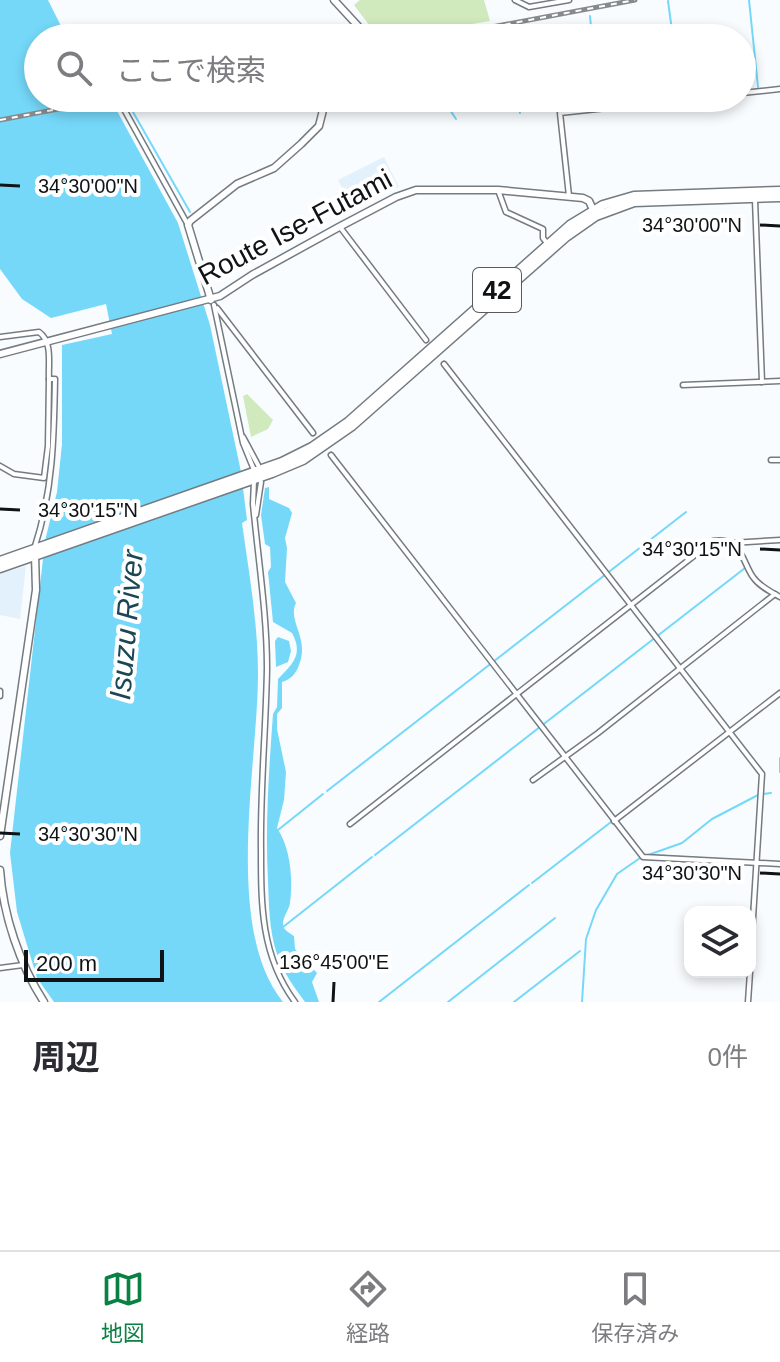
<!DOCTYPE html>
<html lang="ja">
<head>
<meta charset="utf-8">
<style>
	:root { --surface:#fff; --page:#f7f7f7; --text:#2b2b33; --muted:#7c7c81; --line:#e1e1e2; --accent:#0b8043 }
	body { margin:0; font-family:Helvetica,"Noto Sans JP",sans-serif; background:var(--page); color:var(--text) }
	.controls { position:absolute; right:24px; bottom:24px; display:grid; overflow:hidden; border-radius:16px; box-shadow:0 4px 12px #0003 }
	.controls button { width:72px; height:72px; display:grid; place-items:center; padding:0; border:0; border-bottom:2px solid var(--line); background:var(--surface); color:var(--text); font:40px sans-serif }
	.scale { position:absolute; left:24px; bottom:20px; width:140px; box-sizing:border-box; padding-left:8px; border:4px solid #101315; border-top:0; font-size:22px; line-height:28px; white-space:nowrap; color:#101315; -webkit-text-stroke:6px #fff; paint-order:stroke }
	.list { margin:0; padding:0; list-style:none }
	h2 { display:flex; justify-content:space-between; align-items:center; height:104px; margin:0; padding:0 32px; font-size:34px }
	h2 small { font-size:26px; font-weight:400; color:var(--muted) }
	.icon { flex:none; width:44px; height:44px; fill:none; stroke:currentColor; stroke-width:2; stroke-linecap:round; stroke-linejoin:round }
	.map { position:relative; flex:none; width:780px; height:1002px; overflow:hidden }
	.search { position:absolute; background:var(--surface); box-shadow:0 4px 12px #0003; left:24px; right:24px; top:24px; height:88px; display:flex; align-items:center; gap:20px; box-sizing:border-box; padding:0 28px; border-radius:44px; color:var(--muted); font-size:30px }
	.sheet { height:248px; background:var(--surface) }
	nav { display:flex; justify-content:space-around; align-items:center; box-sizing:border-box; height:112px; border-top:2px solid var(--line); background:var(--surface); font-size:22px; color:var(--muted) }
	nav a { display:grid; justify-items:center; gap:4px }
	nav .on { color:var(--accent) }
	.map>svg:first-child { display:block }
	.built { fill:#e3f1fd }
	.green { fill:#d0e9bd }
	.water { fill:#75d8f9 }
	.lines { fill:none; stroke-linecap:round; stroke-linejoin:round }
	.stream { stroke:#75d8f9; stroke-width:2 }
	.street-casing { stroke:#747b81; stroke-width:7 }
	.secondary-casing { stroke:#747b81; stroke-width:9 }
	.highway-casing { stroke:#747b81; stroke-width:11 }
	.street { stroke:#fff; stroke-width:4 }
	.secondary { stroke:#fff; stroke-width:6 }
	.highway { stroke:#fff; stroke-width:8 }
	.rail-casing { stroke:#878a8c; stroke-width:5 }
	.rail { stroke:#fff; stroke-width:2; stroke-dasharray:6; stroke-linecap:butt }
	.ticks { fill:none; stroke:#101315; stroke-width:3 }
	.labels { text-anchor:middle; dominant-baseline:central; stroke-width:8; stroke-linejoin:round; paint-order:stroke }
	.shield { fill:#fff; stroke:#585a5b; stroke-width:2 }
	.shield-label { font-size:26px; font-weight:bold; fill:#101315 }
	.street-label { font-size:28px; fill:#101315; stroke:#fff }
	.water-label { font-size:30px; font-style:italic; fill:#1b4755; stroke:#fff }
	.ticks-label { font-size:20px; text-anchor:middle; fill:#101315; stroke:#fff; stroke-width:8; stroke-linejoin:round; paint-order:stroke }
</style>
</head>
<body>
<div class="map">
<svg width="780" height="1002" viewBox="0 0 780 1002">
	<rect width="100%" height="100%" fill="#f8fcfe"/>
	<g class="built">
		<path d="M 384,157 L 399,187 L 354,210 L 338,180 Z"/>
		<path d="M 26,566 L 20,619 L 0,615 L 0,574 Z"/>
	</g>
	<g class="green">
		<path d="M 360,0 L 484,0 L 490,21 L 418,33 L 412,24 L 379,38 L 354,5 Z"/>
		<path d="M 247,394 L 273,420 L 268,429 L 251,437 L 243,396 Z"/>
	</g>
	<g class="water">
		<path d="M 0,0 L 48,0 L 67,38 L 38,38 L 38,98 L 110,98 L 178,223 L 210,325 L 241,472 L 247,520 L 242,523 C 249,573 258,623 258,674 C 258,764 223,928 283,1002 L 54,1002 L 37,978 L 17,912 L 10,853 L 45,541 L 57,492 L 62,444 L 62,345 L 112,334 L 106,304 L 51,318 L 22,299 L 0,269 Z"/>
		<path d="M 269,487 L 269,499 L 289,508 L 292,513 L 285,538 L 287,548 L 285,582 L 296,603 C 287,621 310,638 299,665 C 296,674 290,680 282,682 L 282,708 L 277,714 L 277,729 L 286,772 L 284,800 L 277,828 C 291,849 293,879 290,903 C 289,911 280,920 284,928 C 285,930 292,935 294,936 L 295,949 L 317,973 L 312,982 L 319,1002 L 305,1002 C 294,987 283,972 277,954 C 269,930 269,905 268,881 C 265,825 269,769 273,714 L 277,707 L 278,679 C 292,664 304,655 292,633 L 273,622 L 268,572 L 271,567 L 270,547 L 265,544 L 261,515 L 265,488 Z"/>
		<path d="M 278,637 L 289,641 L 291,651 L 288,662 L 276,667 L 275,641 Z"/>
	</g>
	<g class="lines">
		<g class="stream">
			<path d="M 749,0 L 758,87"/>
			<path d="M 668,1 L 673,38"/>
			<path d="M 590,16 L 592,38"/>
			<path d="M 511,30 L 512,38"/>
			<path d="M 442,98 L 456,119"/>
			<path d="M 518,98 L 520,113"/>
			<path d="M 598,98 L 599,105"/>
			<path d="M 129,105 L 190,212"/>
			<path d="M 780,758 L 780,772"/>
			<path d="M 327,791 L 686,512"/>
			<path d="M 763,794 L 771,793"/>
			<path d="M 278,830 L 323,794"/>
			<path d="M 375,855 L 745,568"/>
			<path d="M 648,855 L 682,843 L 712,819 L 758,795"/>
			<path d="M 652,855 L 733,860"/>
			<path d="M 532,883 L 611,822"/>
			<path d="M 283,927 L 372,857"/>
			<path d="M 379,1002 L 529,885"/>
			<path d="M 448,1002 L 555,918"/>
			<path d="M 514,1002 L 580,951"/>
			<path d="M 582,1002 L 586,939 L 596,910 L 617,874 L 640,858"/>
		</g>
		<g class="street-casing">
			<g id="street">
				<path d="M 515,0 L 529,7 L 569,0"/>
				<path d="M 742,93 L 780,89"/>
				<path d="M 120,102 L 188,225"/>
				<path d="M 498,190 L 506,212 L 543,229 L 543,238 L 547,243"/>
				<path d="M 569,196 L 560,113 L 699,98"/>
				<path d="M 755,200 L 762,382"/>
				<path d="M 340,227 L 426,340"/>
				<path d="M 214,305 L 243,443 L 254,470"/>
				<path d="M 217,308 L 313,433"/>
				<path d="M 0,337 L 39,332 C 53,342 48,364 49,379 L 55,379 C 54,437 53,491 35,546"/>
				<path d="M 444,364 L 762,774 L 750,966"/>
				<path d="M 683,385 L 780,381"/>
				<path d="M 243,437 L 258,465"/>
				<path d="M 331,455 L 643,857 L 780,864"/>
				<path d="M 771,460 L 780,460"/>
				<path d="M 0,466 L 14,474 L 44,478 L 48,446 L 49,379"/>
				<path d="M 254,481 L 253,504 C 258,558 267,614 267,668 C 266,729 260,790 261,851 C 261,905 261,956 295,1002"/>
				<path d="M 256,515 L 261,482"/>
				<path d="M 731,543 L 780,540"/>
				<path d="M 0,691 L 0,696"/>
				<path d="M 533,780 L 598,733 L 775,594"/>
				<path d="M 614,821 L 780,693"/>
				<path d="M 350,824 L 713,541 C 742,536 742,562 753,577 C 759,586 771,592 780,597"/>
				<path d="M 0,968 L 23,965"/>
				<path d="M 748,1002 L 750,972"/>
			</g>
		</g>
		<g class="secondary-casing">
			<g id="secondary">
				<path d="M 334,0 L 358,26 L 356,38"/>
				<path d="M 211,300 L 188,225 L 190,221 L 237,184 L 274,168 L 301,144 L 319,126 L 326,98"/>
				<path d="M 0,354 L 220,296 L 252,275 L 339,227 L 396,197 L 416,190 L 498,190 L 583,198 L 589,201 L 595,214"/>
				<path d="M 0,836 L 36,590 L 35,555"/>
				<path d="M 0,870 C 3,915 20,965 44,1002"/>
			</g>
		</g>
		<g class="highway-casing">
			<g id="highway">
				<path d="M 0,561 L 282,462 L 312,447 L 348,422 L 570,225 L 603,205 L 634,196 L 780,191"/>
				<path d="M 0,568 L 272,473 L 303,460 L 352,426 L 566,237 L 596,216 L 634,202 L 780,197"/>
			</g>
		</g>
		<use href="#street" class="street"/>
		<use href="#secondary" class="secondary"/>
		<use href="#highway" class="highway"/>
		<g class="rail-casing">
			<g id="rail">
				<path d="M 434,38 L 635,0"/>
				<path d="M 0,120 L 116,98"/>
			</g>
		</g>
		<use href="#rail" class="rail"/>
	</g>
	<path class="ticks" d="M 0,185 L 20,186M 760,225 L 780,226M 0,509 L 20,510M 760,549 L 780,550M 0,833 L 20,834M 760,873 L 780,874M 333,1002 L 334,982"/>
	<g class="labels">
		<rect class="shield" x="473" y="268" width="48" height="44" rx="6"/>
		<g class="shield-label">
			<text x="497" y="290">42</text>
		</g>
		<g class="street-label">
			<text transform="translate(295 227) rotate(-28)">Route Ise-Futami</text>
		</g>
		<g class="water-label">
			<text transform="translate(126 625) rotate(-85)">Isuzu River</text>
		</g>
	</g>
	<g class="ticks-label">
		<text x="88" y="193">34°30'00"N</text>
		<text x="692" y="232">34°30'00"N</text>
		<text x="88" y="517">34°30'15"N</text>
		<text x="692" y="556">34°30'15"N</text>
		<text x="88" y="841">34°30'30"N</text>
		<text x="692" y="880">34°30'30"N</text>
		<text x="334" y="969">136°45'00"E</text>
	</g>
</svg>
<div class="controls">
<button><svg class="icon" aria-label="layers" viewBox="0 0 24 24"><path d="M12 4l9 5-9 5-9-5zM3 14l9 5 9-5"/></svg></button>
</div>
<div class="scale">200 m</div>
<div class="search"><svg class="icon" aria-label="search" viewBox="0 0 24 24"><circle cx="10" cy="10" r="6"/><path d="M15 15l6 6"/></svg>ここで検索</div>
</div>
<section class="sheet">
<h2>周辺<small>0件</small></h2>
<ul class="list">
</ul>
</section>
<nav>
<a class="on"><svg class="icon" aria-label="map" viewBox="0 0 24 24"><path d="M3 6l6-2 6 2 6-2v14l-6 2-6-2-6 2zM9 4v14M15 6v14"/></svg>地図</a>
<a><svg class="icon" aria-label="directions" viewBox="0 0 24 24"><path d="M12 3l9 9-9 9-9-9zM9 14v-3h6M13 9l2 2-2 2"/></svg>経路</a>
<a><svg class="icon" aria-label="saved" viewBox="0 0 24 24"><path d="M7 4h10v16l-5-4-5 4z"/></svg>保存済み</a>
</nav>
</body>
</html>
